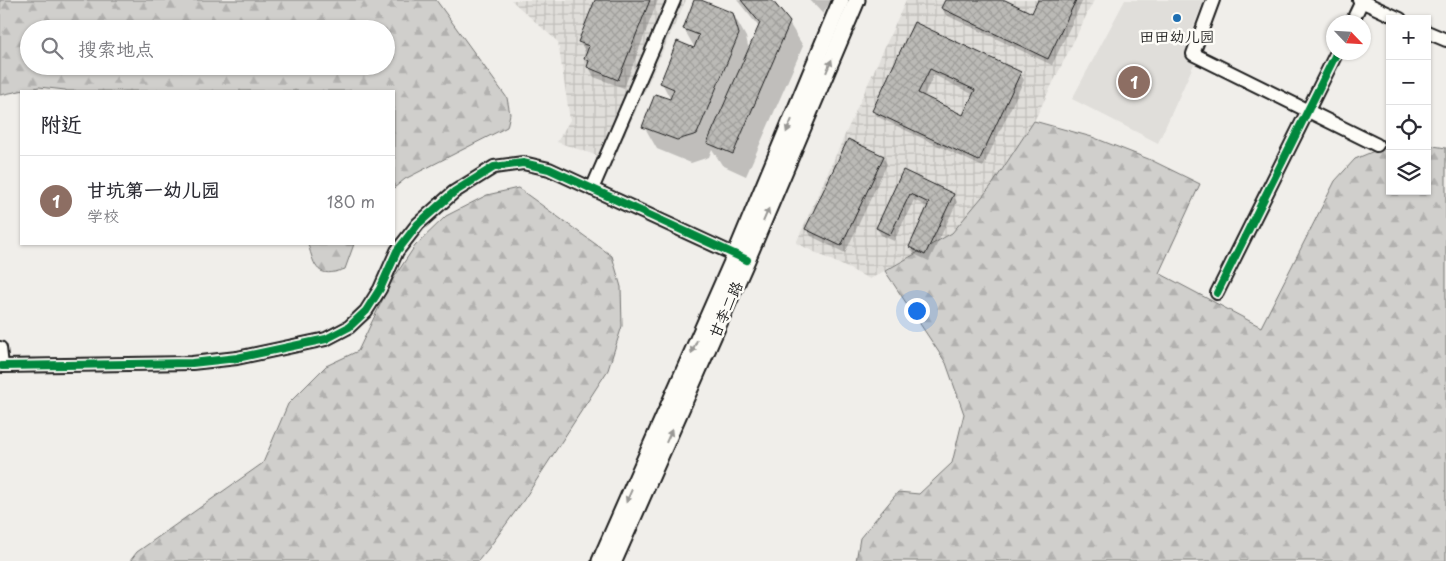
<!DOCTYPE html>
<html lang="zh">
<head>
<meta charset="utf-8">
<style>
	:root { --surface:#fff; --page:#f2f2f3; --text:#2b2b33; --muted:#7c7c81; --line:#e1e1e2; --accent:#1f6fb2 }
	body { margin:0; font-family:"Playpen Sans","LXGW WenKai TC",sans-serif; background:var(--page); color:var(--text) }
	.controls { position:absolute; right:15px; top:15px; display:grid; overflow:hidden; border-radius:0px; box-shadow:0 1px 4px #0004 }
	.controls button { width:45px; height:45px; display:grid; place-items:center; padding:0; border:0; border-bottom:1px solid var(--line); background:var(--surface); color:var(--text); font:25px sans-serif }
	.compass { position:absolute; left:1326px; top:15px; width:45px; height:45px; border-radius:50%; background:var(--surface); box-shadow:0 1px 4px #0004; rotate:115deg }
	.you { position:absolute; left:916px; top:310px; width:18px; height:18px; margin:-12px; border:4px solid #fff; border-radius:50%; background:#1a73e8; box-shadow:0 0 0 8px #1a73e833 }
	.badge { display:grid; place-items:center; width:32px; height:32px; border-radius:50%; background:var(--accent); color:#fff; font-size:16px; font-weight:700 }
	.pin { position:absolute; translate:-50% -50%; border:2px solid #fff; box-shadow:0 1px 5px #0006 }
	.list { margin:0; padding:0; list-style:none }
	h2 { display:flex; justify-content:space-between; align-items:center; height:65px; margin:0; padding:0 20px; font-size:21px }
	h2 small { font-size:16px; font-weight:400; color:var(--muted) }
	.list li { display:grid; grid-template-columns:32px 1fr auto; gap:15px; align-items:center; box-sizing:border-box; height:90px; padding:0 20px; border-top:1px solid var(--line) }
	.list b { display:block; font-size:19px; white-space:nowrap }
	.list p { margin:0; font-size:16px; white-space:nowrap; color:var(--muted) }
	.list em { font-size:16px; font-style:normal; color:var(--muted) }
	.icon { flex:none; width:28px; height:28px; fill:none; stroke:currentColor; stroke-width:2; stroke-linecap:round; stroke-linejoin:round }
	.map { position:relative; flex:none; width:1446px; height:561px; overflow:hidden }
	.search { position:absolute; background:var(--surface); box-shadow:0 1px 4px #0004; left:20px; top:20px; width:375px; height:55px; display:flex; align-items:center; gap:12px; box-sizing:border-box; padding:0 18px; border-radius:28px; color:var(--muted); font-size:19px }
	.panel { position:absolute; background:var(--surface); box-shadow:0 1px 4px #0004; left:20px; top:90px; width:375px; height:155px; border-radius:0px }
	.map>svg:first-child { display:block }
	.built { fill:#e0deda }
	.industrial { fill:url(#industrial-grid) }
	.forest { fill:url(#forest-firs); stroke:#767674; fill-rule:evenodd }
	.shadow { fill:#0003; fill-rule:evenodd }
	.building { fill:url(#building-cross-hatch); stroke:#1c1c1c; fill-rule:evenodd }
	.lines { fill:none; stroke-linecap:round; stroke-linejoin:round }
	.minor-casing { stroke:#1c1c1c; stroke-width:16 }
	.major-casing { stroke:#1c1c1c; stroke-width:19 }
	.minor { stroke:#fdfcf7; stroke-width:12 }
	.major { stroke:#fdfcf7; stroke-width:15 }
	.cycleway-casing { stroke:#fdfcf7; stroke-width:11 }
	.cycleway { stroke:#00873e; stroke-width:8 }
	.oneway { fill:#989794 }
	.poi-dot { fill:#1f6fb2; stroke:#fdfcf7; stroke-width:2 }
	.labels { text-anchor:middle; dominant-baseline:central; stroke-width:5; stroke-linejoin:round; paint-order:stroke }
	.poi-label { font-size:15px; fill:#1c1c1c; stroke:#fdfcf7 }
	.street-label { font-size:15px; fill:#1c1c1c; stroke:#fdfcf7 }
</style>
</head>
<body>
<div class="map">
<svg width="1446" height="561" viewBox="0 0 1446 561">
	<defs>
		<pattern id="industrial-grid" width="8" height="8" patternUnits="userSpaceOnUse" patternTransform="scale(1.25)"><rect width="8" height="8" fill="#e0deda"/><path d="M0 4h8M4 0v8" fill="none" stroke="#c0beba"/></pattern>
		<pattern id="forest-firs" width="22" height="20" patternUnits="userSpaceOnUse" patternTransform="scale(1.25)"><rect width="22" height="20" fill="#d0cfcc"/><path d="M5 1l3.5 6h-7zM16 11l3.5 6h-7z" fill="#b2b1af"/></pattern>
		<pattern id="building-cross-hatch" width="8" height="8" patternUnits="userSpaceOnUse" patternTransform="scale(1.25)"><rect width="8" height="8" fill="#bbbab6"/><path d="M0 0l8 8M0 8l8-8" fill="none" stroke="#a09f9c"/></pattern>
	</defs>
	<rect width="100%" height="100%" fill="#f0eeea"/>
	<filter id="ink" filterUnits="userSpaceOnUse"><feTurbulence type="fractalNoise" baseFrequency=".02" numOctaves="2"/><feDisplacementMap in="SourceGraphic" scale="10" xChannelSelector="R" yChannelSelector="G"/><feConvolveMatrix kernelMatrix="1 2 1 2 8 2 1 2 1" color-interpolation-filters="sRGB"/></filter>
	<g filter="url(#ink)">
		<path class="built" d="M 1125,0 L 1204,0 L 1190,35 L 1194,64 L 1158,143 L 1072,99 Z"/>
		<g class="industrial">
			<path d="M 511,0 L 686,0 L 613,161 L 557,142 L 570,120 L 558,42 Z"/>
			<path d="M 906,0 L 1094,0 L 1034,121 L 992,185 L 952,233 L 870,279 L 796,243 Z"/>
		</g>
		<g class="forest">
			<path d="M 0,0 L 436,0 L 507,98 L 510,114 L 507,127 L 405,179 L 394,188 L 394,91 L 67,91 L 65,90 L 39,87 L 0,95 ZM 29,29 L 386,29 L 386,66 L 29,66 Z"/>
			<path d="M 1034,121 L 1092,137 L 1151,160 L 1200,184 L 1159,273 L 1261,327 L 1335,181 L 1355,159 L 1379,149 L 1390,147 L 1390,191 L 1427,191 L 1427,145 L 1446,148 L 1446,561 L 856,561 L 860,538 L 898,492 L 919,494 L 952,463 L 964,414 L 946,363 L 885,271 L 952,233 L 992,185 Z"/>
			<path d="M 518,188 L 612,256 L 621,287 L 622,326 L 608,370 L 523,501 L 488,549 L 478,561 L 130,561 L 137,552 L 263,463 L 288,404 L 326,366 L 358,351 L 391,282 L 415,246 L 446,216 L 487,195 Z"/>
			<path d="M 308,244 L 354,244 L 345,269 C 317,279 315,268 308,244 Z"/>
		</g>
		<g class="shadow">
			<path d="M 596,0 L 658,0 L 624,88 L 594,77 L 585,59 L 588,53 L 585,51 L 580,42 Z"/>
			<path d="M 696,0 L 733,14 L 746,37 L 749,50 L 759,27 L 737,0 L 770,0 L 789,23 L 803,46 L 746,176 L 722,165 L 712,149 L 709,157 L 691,163 L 657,149 L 644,126 L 672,102 L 662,83 L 696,50 L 684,29 Z"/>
			<path d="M 810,0 L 831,0 L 823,14 Z"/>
			<path d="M 946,0 L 1002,0 L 1033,15 L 1039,0 L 1083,0 L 1052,65 L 946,15 L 942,8 Z"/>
			<path d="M 915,23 L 1020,73 L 1024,80 L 983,167 L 878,117 L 874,110 ZM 934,75 L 974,95 L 964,117 L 923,97 Z"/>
			<path d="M 883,157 L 887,164 L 845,253 L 811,236 L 807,229 Z"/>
			<path d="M 904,172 L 953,195 L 957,202 L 929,261 L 914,254 L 910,247 L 929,208 L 914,200 L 894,241 L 881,235 L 877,228 Z"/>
		</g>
		<g class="building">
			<path d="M 595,0 L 650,0 L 618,80 L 587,67 L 589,61 L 584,59 L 589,46 L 578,42 Z"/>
			<path d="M 694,0 L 701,0 L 733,13 L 739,34 L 697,134 L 677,140 L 642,127 L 655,94 L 670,99 L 674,89 L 660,83 L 677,41 L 694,48 L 699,35 L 683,29 Z"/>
			<path d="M 741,0 L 772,0 L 790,22 L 733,154 L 707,143 L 760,23 Z"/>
			<path d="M 945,0 L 1005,0 L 1032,13 L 1038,0 L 1076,0 L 1048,59 L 941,8 Z"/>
			<path d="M 914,22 L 1021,72 L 979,161 L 872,111 ZM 930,69 L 975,90 L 963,115 L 918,93 Z"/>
			<path d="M 848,139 L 884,156 L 841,246 L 805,229 Z"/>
			<path d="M 903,170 L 954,194 L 925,255 L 909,247 L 929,203 L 910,194 L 890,235 L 876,228 Z"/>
		</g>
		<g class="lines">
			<g class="minor-casing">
				<g id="minor">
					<path d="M 1213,0 L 1193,54 L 1377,145"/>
					<path d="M 1359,0 L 1400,19"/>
					<path d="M 1352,22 L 1362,1"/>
					<path d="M 1427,32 L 1446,40"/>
					<path d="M 592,189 L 674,0"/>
					<path d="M 1217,293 L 1337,52"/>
					<path d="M 0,348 L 2,366 L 192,363 L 237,358 L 326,339 L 349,327 L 366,311 L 380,289 L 397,251 L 418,224 L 454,192 L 494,167 L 523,163 L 549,169 L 742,258"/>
				</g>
			</g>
			<g class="major-casing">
				<g id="major">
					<path d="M 600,561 L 735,255 L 841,0"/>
					<path d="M 614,561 L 747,260 L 857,0"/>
				</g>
			</g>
			<use href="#minor" class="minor"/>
			<use href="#major" class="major"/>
			<g class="cycleway-casing">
				<g id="cycleway">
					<path d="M 1217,293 L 1337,52"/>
					<path d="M 2,366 L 192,363 L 237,358 L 326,339 L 349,327 L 366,311 L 380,289 L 397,251 L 418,224 L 454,192 L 494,167 L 523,163 L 549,169 L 747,260"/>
				</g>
			</g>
			<use href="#cycleway" class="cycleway"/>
		</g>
		<defs><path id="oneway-solid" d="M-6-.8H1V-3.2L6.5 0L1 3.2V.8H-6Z" transform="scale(1.25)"/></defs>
		<g class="oneway">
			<use href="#oneway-solid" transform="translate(829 66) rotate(-67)"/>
			<use href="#oneway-solid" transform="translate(789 126) rotate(113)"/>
			<use href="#oneway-solid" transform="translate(766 215) rotate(-67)"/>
			<use href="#oneway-solid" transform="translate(694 347) rotate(114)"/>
			<use href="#oneway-solid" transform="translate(669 436) rotate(-66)"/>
			<use href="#oneway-solid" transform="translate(629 496) rotate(114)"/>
		</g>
	</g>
	<circle class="poi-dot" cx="1177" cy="18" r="5"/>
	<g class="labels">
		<g class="poi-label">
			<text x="1177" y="35">田田幼儿园</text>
		</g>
		<g class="street-label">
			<text transform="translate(725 309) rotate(-66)">甘李二路</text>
		</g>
	</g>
</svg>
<div class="controls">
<button>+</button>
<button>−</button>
<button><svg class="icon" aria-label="locate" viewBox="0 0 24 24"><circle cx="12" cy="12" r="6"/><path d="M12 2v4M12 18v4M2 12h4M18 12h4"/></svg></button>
<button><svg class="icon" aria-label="layers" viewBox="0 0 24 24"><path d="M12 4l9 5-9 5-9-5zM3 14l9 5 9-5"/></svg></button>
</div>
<svg class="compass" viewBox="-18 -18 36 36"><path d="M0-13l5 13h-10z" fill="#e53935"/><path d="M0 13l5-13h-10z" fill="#7c7c81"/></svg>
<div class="you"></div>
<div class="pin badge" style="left:1134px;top:82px;background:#8d6e63">1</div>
<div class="search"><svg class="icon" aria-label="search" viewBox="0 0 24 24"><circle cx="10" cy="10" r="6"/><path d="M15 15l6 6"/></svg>搜索地点</div>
<section class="panel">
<h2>附近<small></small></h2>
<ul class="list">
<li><span class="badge" style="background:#8d6e63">1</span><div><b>甘坑第一幼儿园</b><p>学校</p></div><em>180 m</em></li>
</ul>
</section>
</div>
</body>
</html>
